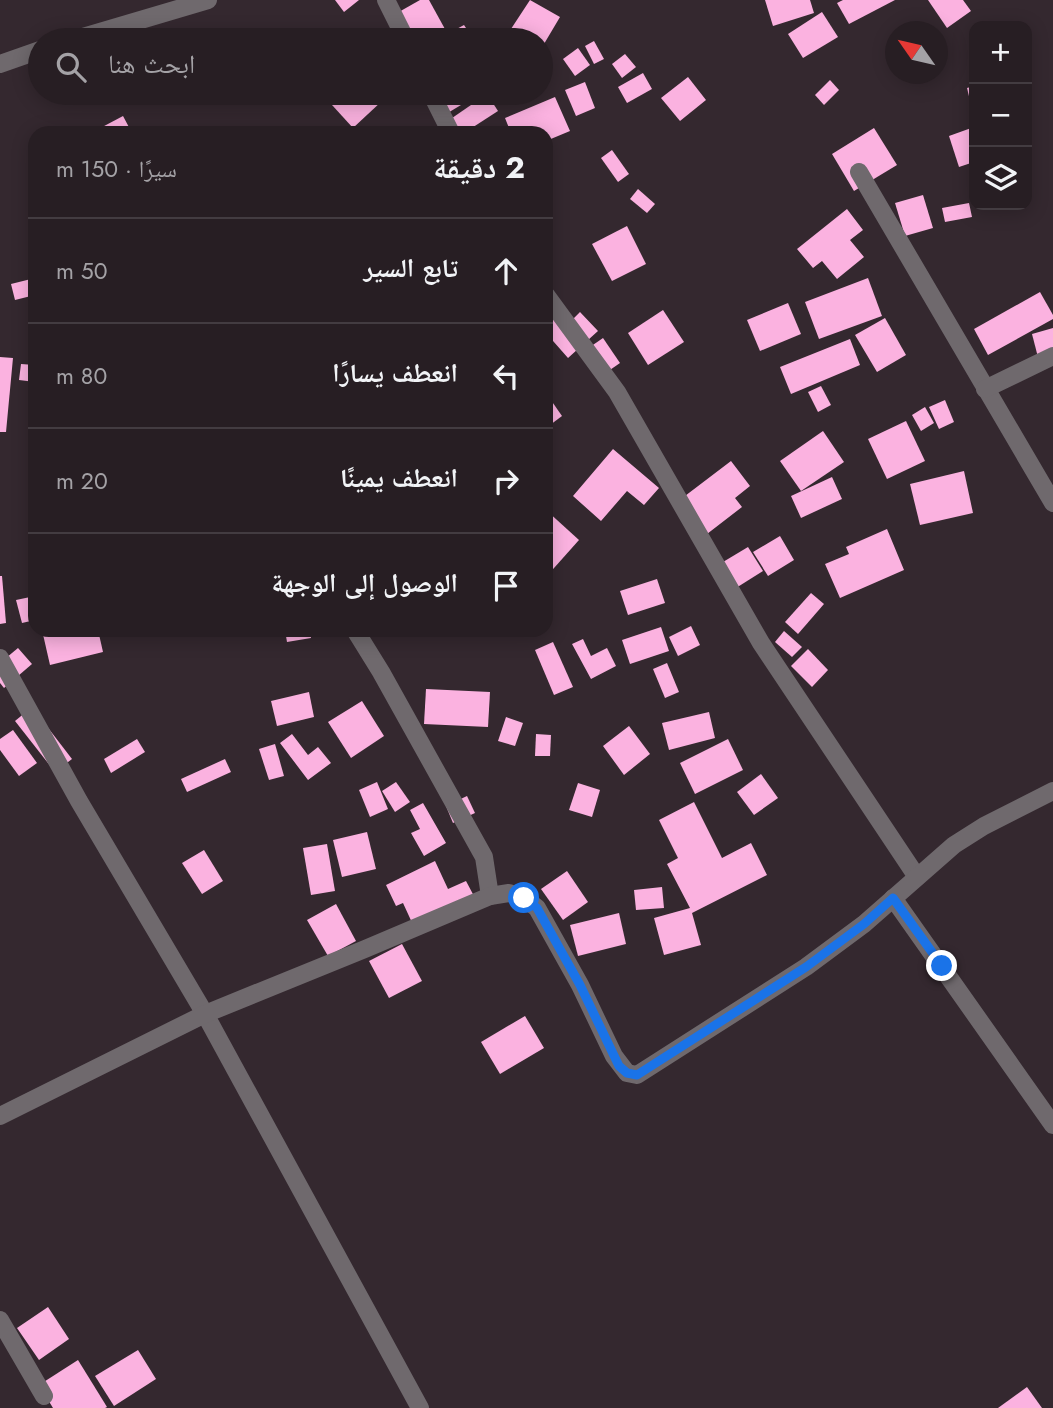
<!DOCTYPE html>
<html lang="ar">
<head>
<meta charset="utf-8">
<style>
	:root { --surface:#271e23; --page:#332b30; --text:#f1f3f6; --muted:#a4a2a6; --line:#433c41 }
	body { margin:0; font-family:Jost,"Noto Naskh Arabic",sans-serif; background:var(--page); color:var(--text); direction:rtl }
	.controls { position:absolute; right:21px; top:21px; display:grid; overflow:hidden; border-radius:14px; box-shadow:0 4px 18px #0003 }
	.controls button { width:63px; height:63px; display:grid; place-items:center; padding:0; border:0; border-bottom:2px solid var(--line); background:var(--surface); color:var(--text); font:35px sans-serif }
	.compass { position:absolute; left:885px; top:21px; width:63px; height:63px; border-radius:50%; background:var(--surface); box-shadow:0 4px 18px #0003; rotate:304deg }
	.stop { position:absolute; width:21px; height:21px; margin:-16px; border:5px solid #1a73e8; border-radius:50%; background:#fff }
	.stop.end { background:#1a73e8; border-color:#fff; box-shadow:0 2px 7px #0008 }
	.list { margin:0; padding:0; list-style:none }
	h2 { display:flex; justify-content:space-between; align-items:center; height:91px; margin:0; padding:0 28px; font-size:30px }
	h2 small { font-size:23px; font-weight:400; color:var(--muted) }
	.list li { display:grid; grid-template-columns:46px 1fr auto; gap:21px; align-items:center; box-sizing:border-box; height:105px; padding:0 28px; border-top:2px solid var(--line) }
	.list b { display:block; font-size:26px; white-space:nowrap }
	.list em { font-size:23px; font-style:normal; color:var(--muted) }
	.icon { flex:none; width:38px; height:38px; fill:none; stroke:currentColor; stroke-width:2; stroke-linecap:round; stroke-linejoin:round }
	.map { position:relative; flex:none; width:1053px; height:1408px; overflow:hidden; direction:ltr }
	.search { position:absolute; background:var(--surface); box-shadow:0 4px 18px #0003; left:28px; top:28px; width:525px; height:77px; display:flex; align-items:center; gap:18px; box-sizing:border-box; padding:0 24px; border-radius:38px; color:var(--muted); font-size:26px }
	.panel { position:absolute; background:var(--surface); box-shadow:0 4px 18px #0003; left:28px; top:126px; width:525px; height:511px; border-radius:21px; direction:rtl }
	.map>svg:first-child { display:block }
	.building { fill:#fbb2e0 }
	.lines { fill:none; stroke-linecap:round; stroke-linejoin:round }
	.street { stroke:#6f696d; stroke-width:18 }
	.route { stroke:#1a73e8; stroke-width:9 }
</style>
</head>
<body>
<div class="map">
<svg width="1053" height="1408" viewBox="0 0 1053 1408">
	<rect width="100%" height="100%" fill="#34282f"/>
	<g class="building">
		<path d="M 335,0 L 359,0 L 344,12 Z"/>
		<path d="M 420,0 L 429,0 L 451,40 L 403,40 L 390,17 Z"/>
		<path d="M 530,0 L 560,17 L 541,49 L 541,40 L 522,40 L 509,32 Z"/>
		<path d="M 765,0 L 810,0 L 814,13 L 773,26 Z"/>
		<path d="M 843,0 L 895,0 L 849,24 L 837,3 Z"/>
		<path d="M 928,0 L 963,0 L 971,11 L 947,28 Z"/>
		<path d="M 822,12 L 838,37 L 803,58 L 788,34 Z"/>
		<path d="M 464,25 L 474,40 L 456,40 L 451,32 Z"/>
		<path d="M 594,41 L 604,59 L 594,64 L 585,46 Z"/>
		<path d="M 578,48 L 590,65 L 575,76 L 563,59 Z"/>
		<path d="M 625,54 L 636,67 L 622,78 L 612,64 Z"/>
		<path d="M 643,73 L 652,89 L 627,103 L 618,87 Z"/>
		<path d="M 688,77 L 706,100 L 680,121 L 661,98 Z"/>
		<path d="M 830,80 L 839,90 L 824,105 L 815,95 Z"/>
		<path d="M 585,82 L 595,108 L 576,116 L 565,90 Z"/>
		<path d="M 974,86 L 974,113 L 973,113 L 967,88 Z"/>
		<path d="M 323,93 L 374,93 L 382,101 L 353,128 L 322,94 Z"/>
		<path d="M 445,93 L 481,93 L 446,114 L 437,98 Z"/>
		<path d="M 487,94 L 498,111 L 464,133 L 443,133 L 439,127 Z"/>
		<path d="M 555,97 L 570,131 L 546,141 L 546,133 L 511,133 L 505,118 Z"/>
		<path d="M 123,116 L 131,131 L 126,133 L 91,133 Z"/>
		<path d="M 974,127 L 974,162 L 959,167 L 949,136 Z"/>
		<path d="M 874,128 L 897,165 L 854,191 L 832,154 Z"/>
		<path d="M 612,150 L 629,174 L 618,182 L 601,158 Z"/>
		<path d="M 638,189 L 655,204 L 647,213 L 630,199 Z"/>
		<path d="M 923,195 L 933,228 L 905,236 L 895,203 Z"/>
		<path d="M 969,203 L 972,217 L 945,222 L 942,208 Z"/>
		<path d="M 847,209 L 863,230 L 850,240 L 864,257 L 837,279 L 822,261 L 813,268 L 797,249 Z"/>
		<path d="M 627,226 L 646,264 L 612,281 L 592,244 Z"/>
		<path d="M 35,278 L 35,295 L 15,300 L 11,284 Z"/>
		<path d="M 868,278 L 882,316 L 819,339 L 805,302 Z"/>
		<path d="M 1040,292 L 1053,315 L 1053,319 L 988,355 L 974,329 Z"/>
		<path d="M 788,303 L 801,334 L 760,351 L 747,320 Z"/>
		<path d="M 663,310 L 684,342 L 648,365 L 628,333 Z"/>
		<path d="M 558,312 L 569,323 L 580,312 L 598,331 L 568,358 L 546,333 L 546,323 Z"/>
		<path d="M 885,318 L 906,355 L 877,372 L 855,335 Z"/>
		<path d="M 1053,328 L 1053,361 L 1040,365 L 1032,334 Z"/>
		<path d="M 603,338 L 620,363 L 607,372 L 590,347 Z"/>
		<path d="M 850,339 L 860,365 L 791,394 L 780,367 Z"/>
		<path d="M 0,357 L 13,358 L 6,432 L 0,432 Z"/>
		<path d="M 21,364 L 35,365 L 35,382 L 19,380 Z"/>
		<path d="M 821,386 L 831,405 L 818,412 L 808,392 Z"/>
		<path d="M 546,393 L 562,416 L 546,428 Z"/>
		<path d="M 945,400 L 954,422 L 939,429 L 929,407 Z"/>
		<path d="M 925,407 L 934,423 L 921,431 L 912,415 Z"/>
		<path d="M 906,421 L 925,461 L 887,479 L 868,439 Z"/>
		<path d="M 823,431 L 844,462 L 801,491 L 780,461 Z"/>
		<path d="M 613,449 L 659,488 L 644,505 L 627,491 L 601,521 L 573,496 Z"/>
		<path d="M 731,461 L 750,486 L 735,498 L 742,507 L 707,534 L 681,499 Z"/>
		<path d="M 964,471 L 973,513 L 920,525 L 910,484 Z"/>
		<path d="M 832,477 L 842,499 L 801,518 L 791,496 Z"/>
		<path d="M 546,510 L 579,540 L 546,577 Z"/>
		<path d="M 887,529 L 904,570 L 840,598 L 825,564 L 849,554 L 846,547 Z"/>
		<path d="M 780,536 L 794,560 L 768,576 L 753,552 Z"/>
		<path d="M 748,547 L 763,571 L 728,593 L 713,568 Z"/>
		<path d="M 0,576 L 2,576 L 6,623 L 0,624 Z"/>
		<path d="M 657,579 L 665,603 L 628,615 L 620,591 Z"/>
		<path d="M 811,593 L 824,604 L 798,634 L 785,622 Z"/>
		<path d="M 35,596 L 35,620 L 22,623 L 16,600 Z"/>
		<path d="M 691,626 L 700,645 L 678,656 L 669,637 Z"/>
		<path d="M 661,627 L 669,651 L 630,664 L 622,640 Z"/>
		<path d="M 42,630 L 98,630 L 103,652 L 50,665 Z"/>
		<path d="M 285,630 L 310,630 L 311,638 L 287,642 Z"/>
		<path d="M 784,631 L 802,647 L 792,657 L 775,642 Z"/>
		<path d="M 583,639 L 591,656 L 607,648 L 616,666 L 591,679 L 572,644 Z"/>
		<path d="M 553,642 L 573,687 L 554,695 L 535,650 Z"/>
		<path d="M 18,648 L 32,664 L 4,688 L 0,683 L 0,663 Z"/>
		<path d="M 808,649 L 828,670 L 812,687 L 791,666 Z"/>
		<path d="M 667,663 L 679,692 L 665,698 L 653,669 Z"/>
		<path d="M 426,689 L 490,692 L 488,727 L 424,724 Z"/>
		<path d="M 309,692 L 314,717 L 277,726 L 271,701 Z"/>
		<path d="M 362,701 L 384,736 L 351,758 L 328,722 Z"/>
		<path d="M 32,707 L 72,759 L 55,772 L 15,721 Z"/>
		<path d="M 709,712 L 715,738 L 669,750 L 662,723 Z"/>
		<path d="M 506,717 L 523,723 L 515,746 L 498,741 Z"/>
		<path d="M 629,726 L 650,754 L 624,775 L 603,746 Z"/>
		<path d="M 13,730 L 37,763 L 19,776 L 0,750 L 0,739 Z"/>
		<path d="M 292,734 L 308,755 L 318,747 L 331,763 L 308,780 L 280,743 Z"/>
		<path d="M 536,734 L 551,735 L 550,756 L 535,756 Z"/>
		<path d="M 137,739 L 145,752 L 111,773 L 104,759 Z"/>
		<path d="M 728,739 L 743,770 L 695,794 L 680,763 Z"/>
		<path d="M 275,744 L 284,776 L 269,780 L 259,749 Z"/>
		<path d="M 225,759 L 231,772 L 187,792 L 181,779 Z"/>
		<path d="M 761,774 L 778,798 L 754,815 L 737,792 Z"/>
		<path d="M 377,782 L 388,809 L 370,817 L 359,790 Z"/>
		<path d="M 396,782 L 410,802 L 395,812 L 382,791 Z"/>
		<path d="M 578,783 L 600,790 L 592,817 L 569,810 Z"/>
		<path d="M 467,796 L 475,813 L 453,823 L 446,806 Z"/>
		<path d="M 694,802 L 722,858 L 751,843 L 767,875 L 692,913 L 701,945 L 664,955 L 654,918 L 690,908 L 667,864 L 678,858 L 659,820 Z"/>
		<path d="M 423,803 L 446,843 L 424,856 L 411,833 L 420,829 L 410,810 Z"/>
		<path d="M 367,832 L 376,869 L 342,877 L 333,840 Z"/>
		<path d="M 327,844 L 335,891 L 311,895 L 303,848 Z"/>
		<path d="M 204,850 L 223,881 L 202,894 L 182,863 Z"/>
		<path d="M 435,861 L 448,889 L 466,881 L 475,898 L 414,927 L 403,903 L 396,906 L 386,885 Z"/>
		<path d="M 567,871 L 588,902 L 563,920 L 541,889 Z"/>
		<path d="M 662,887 L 664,908 L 636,910 L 634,890 Z"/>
		<path d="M 336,904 L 356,941 L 328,956 L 307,920 Z"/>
		<path d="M 619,913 L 626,944 L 578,956 L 570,925 Z"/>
		<path d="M 402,944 L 422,981 L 389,998 L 369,961 Z"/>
		<path d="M 525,1016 L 544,1048 L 500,1074 L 481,1042 Z"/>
		<path d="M 48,1307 L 69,1339 L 39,1360 L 17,1328 Z"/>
		<path d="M 138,1350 L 156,1379 L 114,1406 L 95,1376 Z"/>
		<path d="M 78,1360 L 107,1407 L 105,1408 L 53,1408 L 39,1385 Z"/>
		<path d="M 1027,1387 L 1042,1408 L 998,1408 Z"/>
	</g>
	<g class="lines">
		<g class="street">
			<path d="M 386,0 L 406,40"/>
			<path d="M 73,40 L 208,0"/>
			<path d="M 0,64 L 40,50"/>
			<path d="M 431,93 L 451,133"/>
			<path d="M 859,172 L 1053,503"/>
			<path d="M 546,295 L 617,392 L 761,643 L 917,877"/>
			<path d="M 985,389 L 1053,356"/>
			<path d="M 355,630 L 381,672 L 484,857 L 490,896"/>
			<path d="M 0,658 L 79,801 L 205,1014 L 420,1408"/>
			<path d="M 893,898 L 1053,1125"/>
			<path d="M 0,1116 L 205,1014 L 365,949 L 490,896 L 509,893 L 524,898 L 537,908 L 580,985 L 614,1056 L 627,1073 L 637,1075 L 806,967 L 864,924 L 954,845 L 984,826 L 1053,791"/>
			<path d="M 0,1320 L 44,1396"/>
		</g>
	</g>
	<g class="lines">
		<path class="route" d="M 524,898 L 537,908 L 580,985 L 619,1066 L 627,1073 L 637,1075 L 806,967 L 864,924 L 893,898 L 942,966"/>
	</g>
</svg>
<div class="controls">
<button>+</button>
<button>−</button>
<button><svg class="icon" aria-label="layers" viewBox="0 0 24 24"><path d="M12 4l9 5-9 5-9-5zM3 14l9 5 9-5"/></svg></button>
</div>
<svg class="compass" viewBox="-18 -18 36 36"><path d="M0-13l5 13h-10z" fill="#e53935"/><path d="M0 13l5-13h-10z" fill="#a4a2a6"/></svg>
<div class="stop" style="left:524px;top:898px"></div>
<div class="stop end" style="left:942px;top:966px"></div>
<div class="search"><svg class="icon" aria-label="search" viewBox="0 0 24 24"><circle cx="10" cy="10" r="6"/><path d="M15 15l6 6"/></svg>ابحث هنا</div>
<section class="panel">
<h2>2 دقيقة<small>سيرًا · 150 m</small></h2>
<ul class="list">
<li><svg class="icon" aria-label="ahead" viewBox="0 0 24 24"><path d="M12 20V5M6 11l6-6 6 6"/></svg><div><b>تابع السير</b></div><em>50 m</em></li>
<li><svg class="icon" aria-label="left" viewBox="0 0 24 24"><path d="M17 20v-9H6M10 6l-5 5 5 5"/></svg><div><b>انعطف يسارًا</b></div><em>80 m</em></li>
<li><svg class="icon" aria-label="right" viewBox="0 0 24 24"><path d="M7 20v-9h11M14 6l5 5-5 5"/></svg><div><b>انعطف يمينًا</b></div><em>20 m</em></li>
<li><svg class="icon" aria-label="arrive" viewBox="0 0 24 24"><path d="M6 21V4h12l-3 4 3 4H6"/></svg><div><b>الوصول إلى الوجهة</b></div></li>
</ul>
</section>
</div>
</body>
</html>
